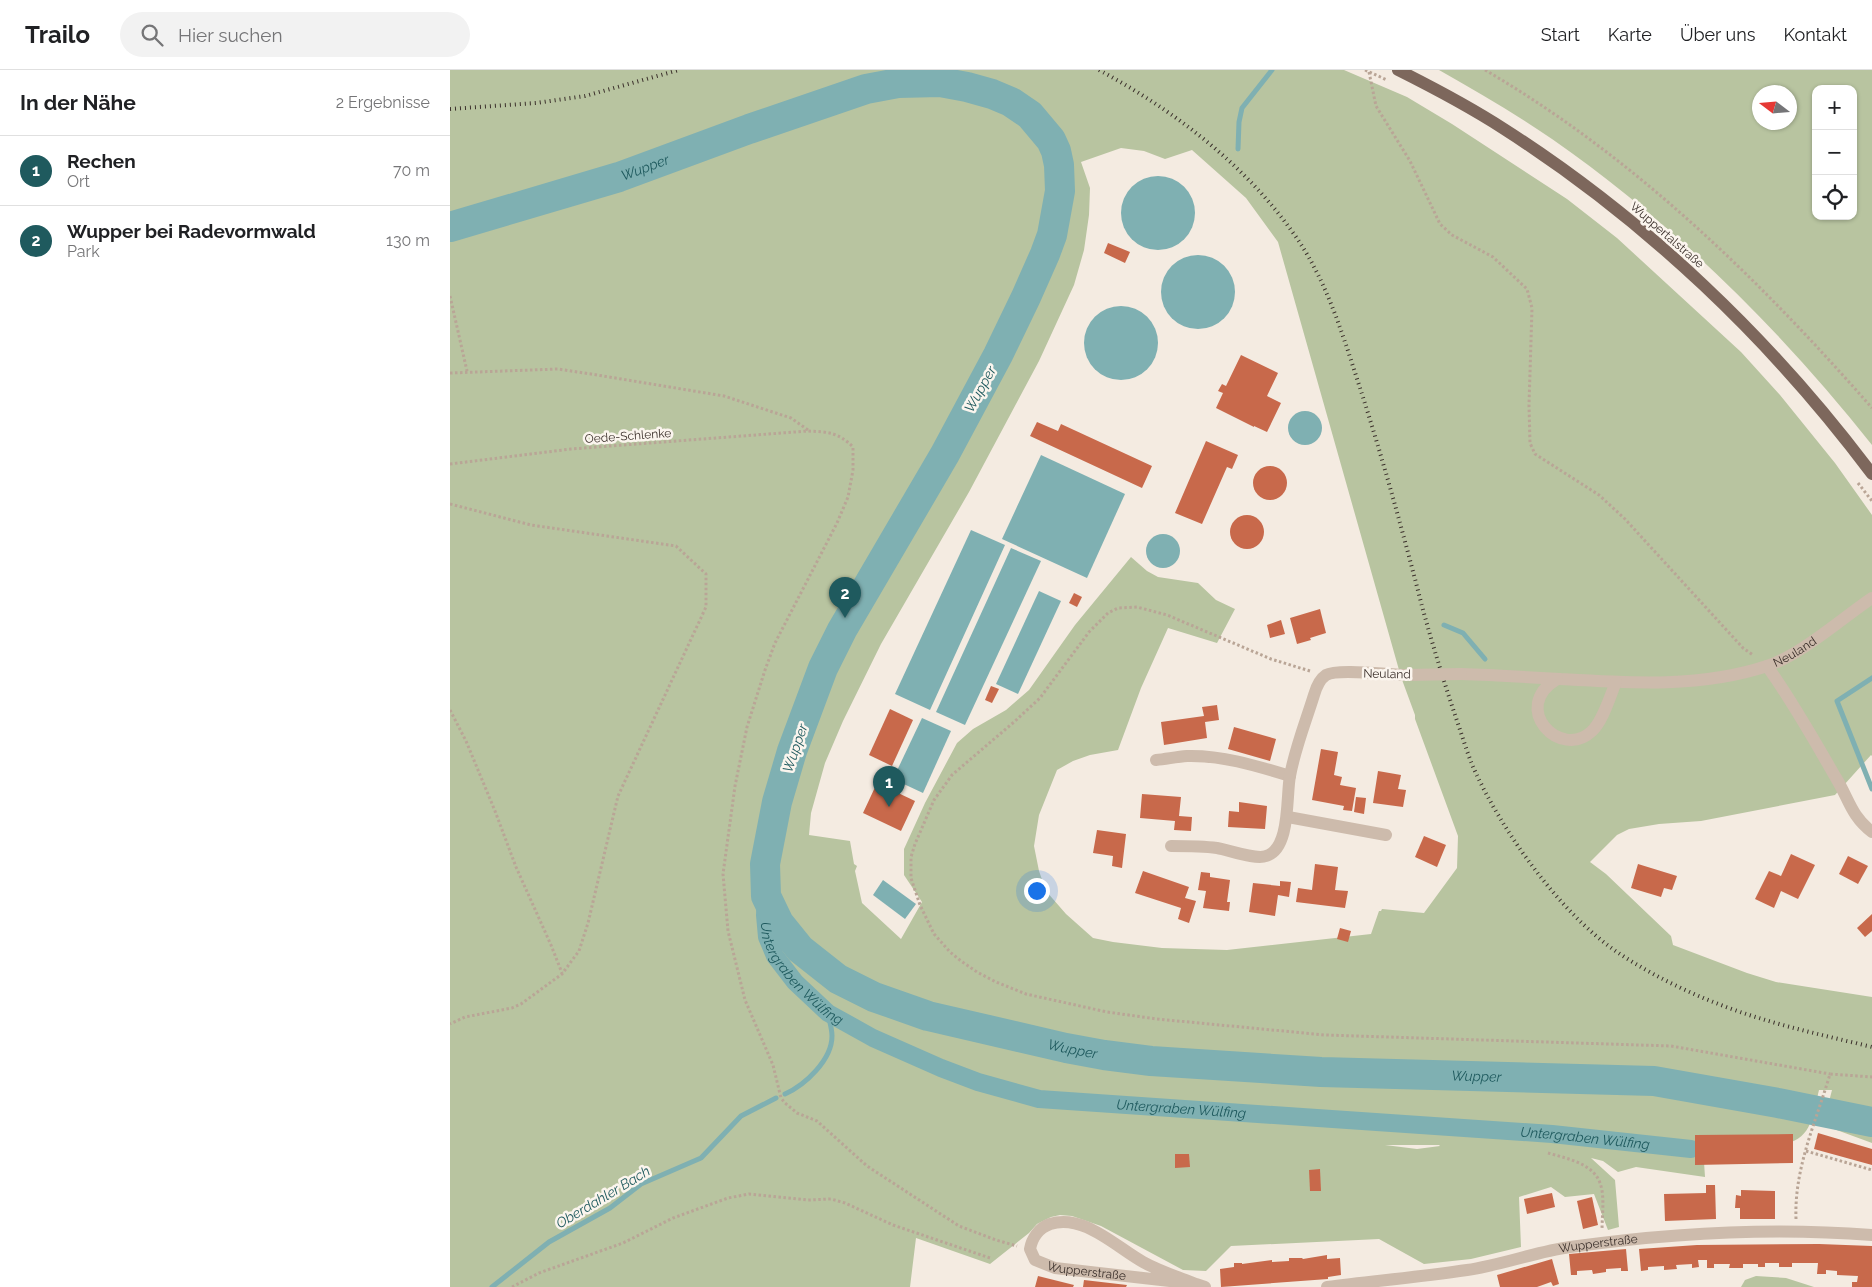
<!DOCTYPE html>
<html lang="de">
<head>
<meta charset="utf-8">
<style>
	:root { --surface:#fff; --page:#f2f2f2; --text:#202124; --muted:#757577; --line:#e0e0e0; --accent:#1f5a5e }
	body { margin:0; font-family:Raleway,sans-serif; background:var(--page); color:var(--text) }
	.controls { position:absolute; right:15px; top:15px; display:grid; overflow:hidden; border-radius:10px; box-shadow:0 1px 4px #0004 }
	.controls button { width:45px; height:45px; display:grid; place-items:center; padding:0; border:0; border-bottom:1px solid var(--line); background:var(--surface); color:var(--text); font:25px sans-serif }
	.compass { position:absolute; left:1302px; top:15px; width:45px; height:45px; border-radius:50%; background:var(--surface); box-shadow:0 1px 4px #0004; rotate:286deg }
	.you { position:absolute; left:586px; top:820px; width:18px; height:18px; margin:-12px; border:4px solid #fff; border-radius:50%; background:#1a73e8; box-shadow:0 0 0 8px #1a73e833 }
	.badge { display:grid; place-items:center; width:32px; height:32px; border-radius:50%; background:var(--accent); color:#fff; font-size:16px; font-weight:700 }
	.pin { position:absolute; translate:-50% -41px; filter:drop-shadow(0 1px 2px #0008) }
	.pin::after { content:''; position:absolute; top:26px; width:18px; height:15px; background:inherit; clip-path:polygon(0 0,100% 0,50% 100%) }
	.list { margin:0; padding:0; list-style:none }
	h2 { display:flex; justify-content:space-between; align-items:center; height:65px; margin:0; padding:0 20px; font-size:21px }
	h2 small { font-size:16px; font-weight:400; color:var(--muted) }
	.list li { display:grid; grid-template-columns:32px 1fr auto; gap:15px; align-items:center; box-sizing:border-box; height:70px; padding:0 20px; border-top:1px solid var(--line) }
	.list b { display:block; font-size:19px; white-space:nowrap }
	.list p { margin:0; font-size:16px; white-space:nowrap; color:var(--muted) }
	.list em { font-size:16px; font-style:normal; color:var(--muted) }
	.icon { flex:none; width:28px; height:28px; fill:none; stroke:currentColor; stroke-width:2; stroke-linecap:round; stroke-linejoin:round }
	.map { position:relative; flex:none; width:1422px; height:1217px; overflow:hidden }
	header { display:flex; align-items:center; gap:30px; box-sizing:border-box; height:70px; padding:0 25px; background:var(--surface); border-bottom:1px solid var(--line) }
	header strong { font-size:24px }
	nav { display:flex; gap:28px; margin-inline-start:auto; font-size:18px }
	.search { width:350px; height:45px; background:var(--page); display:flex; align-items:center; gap:12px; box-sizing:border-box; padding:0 18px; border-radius:28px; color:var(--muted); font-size:19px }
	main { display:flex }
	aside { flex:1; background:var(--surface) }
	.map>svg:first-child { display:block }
	.green { fill:#b8c4a0; fill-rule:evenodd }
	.water { fill:#7fb0b2 }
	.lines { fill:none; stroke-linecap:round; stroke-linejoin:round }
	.stream { stroke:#7fb0b2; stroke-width:5 }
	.canal { stroke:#7fb0b2; stroke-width:18 }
	.river { stroke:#7fb0b2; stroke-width:30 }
	.building { fill:#c8694b }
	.path { stroke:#b9a596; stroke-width:3; stroke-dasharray:2.5 2.5; stroke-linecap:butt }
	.minor { stroke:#cdbbac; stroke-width:12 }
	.major { stroke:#7d675c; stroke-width:12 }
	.rail { stroke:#3b302b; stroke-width:4; stroke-dasharray:1 4; stroke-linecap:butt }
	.minor-bridge { stroke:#cdbbac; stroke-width:12 }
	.labels { text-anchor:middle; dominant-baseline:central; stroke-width:5; stroke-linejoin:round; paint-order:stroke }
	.street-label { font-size:12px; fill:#3b302b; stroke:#fbf5ee }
	.water-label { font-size:14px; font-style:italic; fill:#1f5a5e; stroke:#fbf5ee }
</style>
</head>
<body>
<header>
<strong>Trailo</strong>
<div class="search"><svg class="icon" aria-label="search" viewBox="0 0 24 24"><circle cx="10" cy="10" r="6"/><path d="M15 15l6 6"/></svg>Hier suchen</div>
<nav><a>Start</a><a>Karte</a><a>Über uns</a><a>Kontakt</a></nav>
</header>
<main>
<aside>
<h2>In der Nähe<small>2 Ergebnisse</small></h2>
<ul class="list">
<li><span class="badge">1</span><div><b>Rechen</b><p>Ort</p></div><em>70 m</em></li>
<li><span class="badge">2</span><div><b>Wupper bei Radevormwald</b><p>Park</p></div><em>130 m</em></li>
</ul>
</aside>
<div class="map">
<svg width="1422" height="1217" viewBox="0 0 1422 1217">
	<rect width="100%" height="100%" fill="#f4ebe1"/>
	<g class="green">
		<path d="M 0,0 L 894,0 L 957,27 L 1002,54 L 1117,129 L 1167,168 L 1291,282 L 1330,325 L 1385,393 L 1422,445 L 1422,686 L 1421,685 L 1385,725 L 1251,751 L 1209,754 L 1179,759 L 1167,765 L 1140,792 L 1156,804 L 1221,866 L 1223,875 L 1297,903 L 1326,912 L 1422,927 L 1422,1073 L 1373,1055 L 1382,1020 L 1369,1020 C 1364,1039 1363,1065 1341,1072 L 1253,1077 L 1255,1107 L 1186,1097 L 1168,1102 L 1153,1091 L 1141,1088 L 1165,1110 L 1169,1157 L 1158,1160 L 1144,1124 L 1115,1127 L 1101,1117 L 1069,1127 L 1071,1177 L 1021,1189 L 974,1194 L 929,1169 L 781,1176 L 756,1201 L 733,1200 L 651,1156 L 622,1146 L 610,1145 L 601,1147 L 587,1154 L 579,1163 L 540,1194 L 466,1168 L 460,1217 L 0,1217 ZM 671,78 L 694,81 L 715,89 L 742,80 L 796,128 L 828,172 L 951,607 L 965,645 L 965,649 L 1008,766 L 1007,798 L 974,843 L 932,839 L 931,841 L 929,841 L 921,864 L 777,880 L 712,878 L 663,872 L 643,868 L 616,844 L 596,821 L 589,801 L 584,776 L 589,745 L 607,700 L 623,691 L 640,685 L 668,680 L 691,618 L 718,558 L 767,573 L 785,539 L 766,530 L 748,513 L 708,507 L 697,501 L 681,487 L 625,555 L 579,620 L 556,640 L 523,659 L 507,673 L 475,733 L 454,779 L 454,805 L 472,832 L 451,869 L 412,833 L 405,801 L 407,796 L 404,794 L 400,771 L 359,765 L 361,743 L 375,693 L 393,651 L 431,574 L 519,422 L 589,291 L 624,215 L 634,180 L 639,145 L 640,118 L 631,92 ZM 935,1075 L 989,1075 L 990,1076 L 967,1079 Z"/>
		<path d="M 989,0 L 1422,0 L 1422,375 C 1330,259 1223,153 1102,69 C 1066,44 1027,22 989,0 ZM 1366,19 L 1403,19 L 1403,146 L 1366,146 ZM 1310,22 L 1340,22 L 1340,52 L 1310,52 Z"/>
		<path d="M 1306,1206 L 1336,1208 L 1364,1217 L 1291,1217 L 1295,1210 Z"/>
	</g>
	<g class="water">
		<circle cx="708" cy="143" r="37"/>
		<circle cx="748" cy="222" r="37"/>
		<circle cx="671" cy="273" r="37"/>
		<circle cx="855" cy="358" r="17"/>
		<path d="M 591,385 L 675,424 L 637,508 L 552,469 Z"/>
		<path d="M 521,460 L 555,475 L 480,640 L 445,624 Z"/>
		<circle cx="713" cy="481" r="17"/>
		<path d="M 561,478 L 591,491 L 515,655 L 486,642 Z"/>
		<path d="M 589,521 L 611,531 L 568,624 L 546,614 Z"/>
		<path d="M 472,648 L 501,661 L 473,723 L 443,709 Z"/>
		<path d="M 433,810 L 466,834 L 455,849 L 423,825 Z"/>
	</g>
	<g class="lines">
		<g class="stream">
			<path d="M 788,79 L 789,52 L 792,38 L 822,0"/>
			<path d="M 606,81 L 616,77"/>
			<path d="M 994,555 L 1013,563 L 1035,589"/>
			<path d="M 1422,608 L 1387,631 L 1422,719"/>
			<path d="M 335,1024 C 355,1015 382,990 382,966 C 382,958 379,950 378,943"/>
			<path d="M 42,1217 L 99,1172 L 160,1138 L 191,1114 L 251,1088 L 291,1046 L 326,1028"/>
		</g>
		<path class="canal" id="s1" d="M 316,826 L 315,845 L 317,867 L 325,886 L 345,912 L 378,943 L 423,968 L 491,998 L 528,1012 L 589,1029 L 1102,1064 L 1241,1079"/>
		<path class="river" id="s2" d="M 0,157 L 169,107 L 299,59 L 416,19 L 448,13 L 490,12 L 517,17 L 542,24 L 561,32 L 580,45 L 601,70 L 606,81 L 609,95 L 610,121 L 602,165 L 595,184 L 576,227 L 548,285 L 495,384 L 392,560 L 373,598 L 342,681 L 327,732 L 315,794 L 316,826 L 329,853 L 350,879 L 388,909 L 424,927 L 478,946 L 616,978 L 654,985 L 701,991 L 871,1002 L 1204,1011 L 1328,1033 L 1422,1052"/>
	</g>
	<g class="building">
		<path d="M 658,173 L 680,182 L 675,193 L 654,183 Z"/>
		<path d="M 791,285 L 828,303 L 817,326 L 831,333 L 817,362 L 804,356 L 804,357 L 766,338 L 773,323 L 768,321 L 772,314 L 776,316 Z"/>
		<path d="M 587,352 L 608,361 L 611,354 L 702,396 L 692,418 L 580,366 Z"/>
		<path d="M 756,371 L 788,385 L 782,399 L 777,397 L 752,454 L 725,443 Z"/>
		<circle cx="820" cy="413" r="17"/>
		<circle cx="797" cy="462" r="17"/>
		<path d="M 624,523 L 632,527 L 627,537 L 619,533 Z"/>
		<path d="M 870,539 L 876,563 L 860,568 L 861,570 L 847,574 L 840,548 Z"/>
		<path d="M 831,550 L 835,564 L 820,568 L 817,555 Z"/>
		<path d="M 541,616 L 549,619 L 542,633 L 535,630 Z"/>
		<path d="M 767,635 L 769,650 L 755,652 L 757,668 L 714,675 L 711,652 L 754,646 L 752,637 Z"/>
		<path d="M 440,639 L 463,650 L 442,696 L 419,685 Z"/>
		<path d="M 784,657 L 826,669 L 820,691 L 778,679 Z"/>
		<path d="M 871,679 L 888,682 L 884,705 L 892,707 L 890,715 L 906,718 L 902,741 L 893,740 L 894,736 L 862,730 Z"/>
		<path d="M 928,701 L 951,705 L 948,719 L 956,720 L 953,737 L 923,733 Z"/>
		<path d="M 427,713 L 465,731 L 451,761 L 413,743 Z"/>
		<path d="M 692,724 L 731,727 L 729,746 L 742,747 L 741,761 L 724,760 L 725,751 L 690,748 Z"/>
		<path d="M 906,727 L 916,728 L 914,744 L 904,742 Z"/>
		<path d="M 789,732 L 817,736 L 815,759 L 778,757 L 779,741 L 789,742 Z"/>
		<path d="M 647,760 L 676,764 L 672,798 L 662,796 L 663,786 L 643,783 Z"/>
		<path d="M 974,766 L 996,775 L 987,797 L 965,787 Z"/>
		<path d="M 1341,784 L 1365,795 L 1348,829 L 1331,821 L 1324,838 L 1305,829 L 1319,801 L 1331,806 Z"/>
		<path d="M 1398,786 L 1418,796 L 1408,814 L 1389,804 Z"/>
		<path d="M 865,794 L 888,797 L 885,820 L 898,821 L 895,838 L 846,832 L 848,818 L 862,820 Z"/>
		<path d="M 1188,794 L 1227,806 L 1222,820 L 1214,818 L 1211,827 L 1181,818 Z"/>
		<path d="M 693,801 L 739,817 L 735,828 L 746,831 L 739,853 L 728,849 L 731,838 L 685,823 Z"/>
		<path d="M 751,802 L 760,803 L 760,807 L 780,810 L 777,832 L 780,832 L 779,841 L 753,838 L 756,821 L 748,820 Z"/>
		<path d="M 830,811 L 841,812 L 839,827 L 828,825 L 825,846 L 799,842 L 803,813 L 830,816 Z"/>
		<path d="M 1422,844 L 1422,861 L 1415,867 L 1407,858 Z"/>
		<path d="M 890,858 L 901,861 L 898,872 L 887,869 Z"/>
		<path d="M 1368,1063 L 1422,1079 L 1422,1095 L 1364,1079 Z"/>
		<path d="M 1343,1064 L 1343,1093 L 1245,1095 L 1245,1065 Z"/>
		<path d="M 725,1084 L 739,1084 L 740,1097 L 725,1098 Z"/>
		<path d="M 870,1099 L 871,1121 L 860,1121 L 859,1100 Z"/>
		<path d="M 1256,1115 L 1265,1115 L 1266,1149 L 1215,1151 L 1214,1124 L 1256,1123 Z"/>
		<path d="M 1291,1120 L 1325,1121 L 1325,1149 L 1290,1149 L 1290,1138 L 1285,1138 L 1286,1125 L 1291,1126 Z"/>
		<path d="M 1102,1123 L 1105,1137 L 1077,1144 L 1074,1129 Z"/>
		<path d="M 1142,1127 L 1148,1155 L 1133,1159 L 1127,1131 Z"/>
		<path d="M 1369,1174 L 1422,1176 L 1422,1217 L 1402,1217 L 1402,1212 L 1407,1212 L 1408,1206 L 1387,1205 L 1387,1201 L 1376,1200 L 1376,1204 L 1367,1204 L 1368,1193 L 1342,1193 L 1342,1197 L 1329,1197 L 1329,1193 L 1315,1193 L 1315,1197 L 1308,1197 L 1308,1194 L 1293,1194 L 1293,1198 L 1279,1198 L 1280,1194 L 1264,1194 L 1264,1198 L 1257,1198 L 1257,1190 L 1248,1190 L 1249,1197 L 1242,1198 L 1242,1194 L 1226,1195 L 1227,1199 L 1214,1200 L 1214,1196 L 1198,1197 L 1198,1200 L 1191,1201 L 1189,1179 L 1247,1175 Z"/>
		<path d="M 1176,1179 L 1178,1201 L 1171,1201 L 1171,1198 L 1156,1199 L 1156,1202 L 1143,1204 L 1142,1200 L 1127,1201 L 1127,1205 L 1121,1205 L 1119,1184 Z"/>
		<path d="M 877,1185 L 877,1189 L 890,1188 L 891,1205 L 878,1207 L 878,1209 L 771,1217 L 770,1199 L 784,1197 L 784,1193 L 792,1193 L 792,1194 L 822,1190 L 822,1192 L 839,1191 L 839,1188 L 852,1188 L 853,1189 Z"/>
		<path d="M 1102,1189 L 1109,1214 L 1103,1216 L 1101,1212 L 1087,1217 L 1050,1217 L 1047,1205 Z"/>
		<path d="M 588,1206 L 624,1215 L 623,1217 L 585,1217 Z"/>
		<path d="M 634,1210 L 677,1215 L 676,1217 L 633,1217 Z"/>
	</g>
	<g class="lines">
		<g class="path">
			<path d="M 915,0 L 937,10"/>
			<path d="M 1035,0 C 1184,87 1309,209 1422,338"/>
			<path d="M 919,2 L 926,36 L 960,91 L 990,154 L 1002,165 L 1043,187 L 1077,219 L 1082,238 L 1079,335 L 1080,373 L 1085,384 L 1149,425 L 1175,449 L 1293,578 L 1303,585"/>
			<path d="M 0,226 L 17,301"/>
			<path d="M 0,303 L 108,299 L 141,304 L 274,326 L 341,348 L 358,360"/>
			<path d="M 0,394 L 121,379 L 358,361 C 378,362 388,362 403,377 L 403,400 L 398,427 L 387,453 L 325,573 L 315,600 L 297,657 L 285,716 L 273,804 L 278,861 L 295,930 L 323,995 L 331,1028 L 335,1033 L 347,1043 L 367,1051 L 417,1096 L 509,1156 L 546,1170 L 567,1176"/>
			<path d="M 1408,413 L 1422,431"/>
			<path d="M 0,434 L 81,455 L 226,476 L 256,504 L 256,537 L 168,726 L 138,853 L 129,881 L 112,904 L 71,934 L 62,938 L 15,947 L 0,954"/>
			<path d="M 860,601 L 821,589 L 717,545 L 687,537 L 668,538 L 658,543 L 639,562 L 590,628 L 564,652 L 502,705 L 484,730 L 465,774 L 461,787 L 461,808 L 470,835 L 484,864 L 500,882 L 511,891 L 527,902 L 546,912 L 576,924 L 657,942 L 707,949 L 875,965 L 1221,976 L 1380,1004"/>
			<path d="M 0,640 L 16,671 L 45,741 L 66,797 L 101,875 L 112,903"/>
			<path d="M 1356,1081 L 1422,1100"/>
			<path d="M 1098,1083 C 1115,1088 1143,1093 1150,1113 C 1155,1126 1152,1145 1152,1160"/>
			<path d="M 1346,1149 C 1344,1098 1366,1052 1380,1004 L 1422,1007"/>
			<path d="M 62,1217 L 89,1203 L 173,1173 L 223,1148 L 278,1128 L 299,1124 L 358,1130 L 381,1129 L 395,1133 L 443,1155 L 540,1188"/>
		</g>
		<g class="minor">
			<path d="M 1317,596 C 1343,632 1364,670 1386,708 C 1399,729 1401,746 1422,762"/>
			<path id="s3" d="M 1011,604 C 1044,605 1077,607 1110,609 C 1178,613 1251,618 1317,596 C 1351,585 1391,549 1422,528"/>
			<path d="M 1107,609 C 1059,638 1111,691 1142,661 C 1153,651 1160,626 1166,612"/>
			<path d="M 706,690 C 716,689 726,687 737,686 C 772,685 807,696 840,706"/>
			<path d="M 838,747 L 936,765"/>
			<path d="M 721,776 C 737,776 752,776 767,778 C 779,780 806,790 816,786 C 841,779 836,725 840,706 C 845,678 856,651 864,625 C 866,618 870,609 876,605 C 888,598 940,605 957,605"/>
			<path id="s4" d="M 746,1214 C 728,1207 709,1201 693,1192 C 666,1177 633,1143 600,1154 C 589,1158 582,1168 580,1179 L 585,1190 L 605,1198 L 746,1214 L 755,1217"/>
			<path id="s5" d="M 877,1217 C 924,1211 970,1207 1017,1200 C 1052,1195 1085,1182 1120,1177 C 1219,1163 1322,1157 1422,1165"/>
		</g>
		<path class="major" d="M 948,0 C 984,18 1020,37 1054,59 C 1196,150 1321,269 1422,404"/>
		<g class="rail">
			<path d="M 649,0 C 725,41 797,96 846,167 C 878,213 894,269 911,321 C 934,393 954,466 973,540 C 983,576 994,612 1006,648 C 1012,665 1017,683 1024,699 C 1052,761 1110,843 1167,882 C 1210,911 1262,934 1312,949 C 1348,960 1385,968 1422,977"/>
			<path d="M 0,39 L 86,33 L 135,26 L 229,0"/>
		</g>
		<path class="minor-bridge" d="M 957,605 L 1011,604"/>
	</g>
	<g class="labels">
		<g class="street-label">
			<text transform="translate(1217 165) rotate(41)">Wuppertalstraße</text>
			<text transform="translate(178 366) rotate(-4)">Oede-Schlenke</text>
			<text stroke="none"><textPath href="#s3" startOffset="339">Neuland</textPath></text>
			<text transform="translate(937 604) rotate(1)">Neuland</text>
			<text stroke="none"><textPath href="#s5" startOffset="275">Wupperstraße</textPath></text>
			<text stroke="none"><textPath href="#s4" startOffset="260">Wupperstraße</textPath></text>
		</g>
		<g class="water-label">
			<text stroke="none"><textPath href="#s2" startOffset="204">Wupper</textPath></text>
			<text transform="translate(530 319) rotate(-61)">Wupper</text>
			<text transform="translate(345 678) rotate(-71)">Wupper</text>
			<text stroke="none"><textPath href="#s1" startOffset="91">Untergraben Wülfing</textPath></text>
			<text stroke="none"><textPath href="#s2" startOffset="1825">Wupper</textPath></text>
			<text stroke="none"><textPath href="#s2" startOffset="2230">Wupper</textPath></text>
			<text stroke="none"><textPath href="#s1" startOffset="511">Untergraben Wülfing</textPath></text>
			<text stroke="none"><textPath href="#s1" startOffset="916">Untergraben Wülfing</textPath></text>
			<text transform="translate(153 1127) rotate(-31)">Oberdahler Bach</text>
		</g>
	</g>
</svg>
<div class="controls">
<button>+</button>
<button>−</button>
<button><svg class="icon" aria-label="locate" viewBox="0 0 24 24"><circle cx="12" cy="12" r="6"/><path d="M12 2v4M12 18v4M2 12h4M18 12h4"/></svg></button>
</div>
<svg class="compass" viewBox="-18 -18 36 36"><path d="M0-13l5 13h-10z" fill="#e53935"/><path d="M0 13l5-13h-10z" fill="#757577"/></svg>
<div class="you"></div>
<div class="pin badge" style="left:439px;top:737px">1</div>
<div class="pin badge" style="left:395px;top:548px">2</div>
</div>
</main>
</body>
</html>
